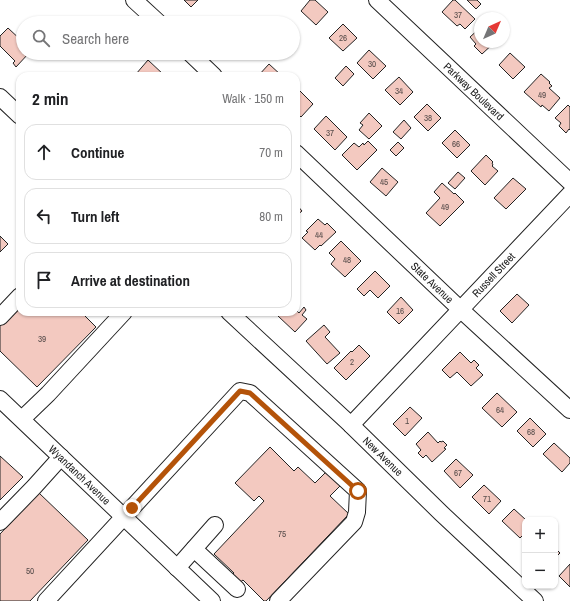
<!DOCTYPE html>
<html lang="en">
<head>
<meta charset="utf-8">
<style>
	:root { --surface:#fff; --page:#f6f6f6; --text:#202124; --muted:#757577; --line:#e0e0e0 }
	body { margin:0; font-family:"Archivo Narrow",sans-serif; background:var(--page); color:var(--text) }
	.controls { position:absolute; right:12px; bottom:12px; display:grid; overflow:hidden; border-radius:8px; box-shadow:0 1px 3px #0004 }
	.controls button { width:36px; height:36px; display:grid; place-items:center; padding:0; border:0; border-bottom:1px solid var(--line); background:var(--surface); color:var(--text); font:20px sans-serif }
	.compass { position:absolute; left:474px; top:12px; width:36px; height:36px; border-radius:50%; background:var(--surface); box-shadow:0 1px 3px #0004; rotate:44deg }
	.stop { position:absolute; width:12px; height:12px; margin:-9px; border:3px solid #b45309; border-radius:50%; background:#fff }
	.stop.end { background:#b45309; border-color:#fff; box-shadow:0 1px 4px #0008 }
	.list { margin:0; padding:0; list-style:none }
	h2 { display:flex; justify-content:space-between; align-items:center; height:52px; margin:0; padding:0 16px; font-size:17px }
	h2 small { font-size:13px; font-weight:400; color:var(--muted) }
	.list li { display:grid; grid-template-columns:26px 1fr auto; gap:12px; align-items:center; box-sizing:border-box; height:56px; margin:0 8px 8px; padding:0 8px; border:1px solid var(--line); border-radius:12px }
	.list b { display:block; font-size:15px; white-space:nowrap }
	.list em { font-size:13px; font-style:normal; color:var(--muted) }
	.icon { flex:none; width:22px; height:22px; fill:none; stroke:currentColor; stroke-width:2; stroke-linecap:round; stroke-linejoin:round }
	.map { position:relative; flex:none; width:570px; height:601px; overflow:hidden }
	.search { position:absolute; background:var(--surface); box-shadow:0 1px 3px #0004; left:16px; top:16px; width:284px; height:44px; display:flex; align-items:center; gap:10px; box-sizing:border-box; padding:0 14px; border-radius:22px; color:var(--muted); font-size:15px }
	.panel { position:absolute; background:var(--surface); box-shadow:0 1px 3px #0004; left:16px; top:72px; width:284px; height:244px; border-radius:12px }
	.map>svg:first-child { display:block }
	.building { fill:#f3c9c0; stroke:#222 }
	.lines { fill:none; stroke-linecap:round; stroke-linejoin:round }
	.minor-casing { stroke:#222; stroke-width:18 }
	.minor { stroke:#fff; stroke-width:16 }
	.route { stroke:#b45309; stroke-width:5 }
	.labels { text-anchor:middle; dominant-baseline:central; stroke-width:3; stroke-linejoin:round; paint-order:stroke }
	.number-label { font-size:9px; fill:#564c4a }
	.street-label { font-size:11px; fill:#222; stroke:#fff }
</style>
</head>
<body>
<div class="map">
<svg width="570" height="601" viewBox="0 0 570 601">
	<rect width="100%" height="100%" fill="#fff"/>
	<g class="building">
		<path d="M 184,0 L 198,0 L 191,7 Z"/>
		<path d="M 310,0 L 315,0 L 328,12 L 316,25 L 301,11 Z"/>
		<path d="M 453,0 L 455,0 L 475,19 L 465,29 L 460,24 L 457,26 L 442,12 Z"/>
		<path d="M 467,0 L 477,0 L 481,4 L 476,9 Z"/>
		<path d="M 343,24 L 357,38 L 343,51 L 329,38 Z"/>
		<path d="M 8,28 L 23,42 L 23,53 L 29,53 L 16,67 L 13,63 L 15,61 L 0,46 L 0,36 Z"/>
		<path d="M 480,28 L 480,42 L 495,42 L 482,54 L 474,46 L 476,44 L 470,37 Z"/>
		<path d="M 369,50 L 386,66 L 373,79 L 357,63 Z"/>
		<path d="M 510,53 L 525,67 L 513,79 L 499,65 Z"/>
		<path d="M 148,60 L 164,75 L 163,76 L 139,76 L 136,74 Z"/>
		<path d="M 269,64 L 282,76 L 258,76 Z"/>
		<path d="M 346,66 L 354,74 L 343,86 L 335,78 Z"/>
		<path d="M 541,74 L 550,82 L 549,83 L 552,86 L 549,88 L 560,98 L 549,111 L 542,105 L 541,107 L 524,92 Z"/>
		<path d="M 399,77 L 413,92 L 400,105 L 385,90 Z"/>
		<path d="M 298,89 L 313,104 L 301,117 L 296,112 L 296,91 Z"/>
		<path d="M 427,104 L 441,118 L 428,131 L 414,117 Z"/>
		<path d="M 568,105 L 570,107 L 570,130 L 569,129 L 566,133 L 559,126 L 561,123 L 555,118 Z"/>
		<path d="M 369,113 L 382,126 L 369,139 L 359,130 L 363,125 L 360,123 Z"/>
		<path d="M 326,116 L 347,137 L 335,150 L 314,129 Z"/>
		<path d="M 404,120 L 411,128 L 401,139 L 393,132 Z"/>
		<path d="M 455,130 L 470,145 L 457,158 L 442,143 Z"/>
		<path d="M 368,141 L 377,150 L 357,170 L 342,155 L 354,143 L 359,147 L 363,143 L 364,145 Z"/>
		<path d="M 398,142 L 404,148 L 396,156 L 390,150 Z"/>
		<path d="M 486,155 L 493,162 L 492,163 L 493,165 L 492,166 L 498,171 L 485,185 L 471,171 Z"/>
		<path d="M 382,168 L 398,182 L 386,196 L 370,182 Z"/>
		<path d="M 458,172 L 465,178 L 455,189 L 448,183 Z"/>
		<path d="M 513,178 L 526,189 L 506,209 L 494,198 Z"/>
		<path d="M 442,183 L 454,194 L 455,193 L 464,202 L 440,226 L 426,213 L 440,198 L 434,192 Z"/>
		<path d="M 296,204 L 302,211 L 296,216 Z"/>
		<path d="M 318,219 L 325,225 L 327,223 L 336,232 L 321,246 L 320,245 L 315,250 L 302,238 L 308,232 L 306,231 Z"/>
		<path d="M 0,236 L 8,244 L 0,252 Z"/>
		<path d="M 341,241 L 361,261 L 345,277 L 331,264 L 335,259 L 329,253 Z"/>
		<path d="M 375,271 L 390,286 L 378,298 L 370,290 L 364,296 L 357,289 Z"/>
		<path d="M 517,294 L 529,305 L 512,323 L 500,311 Z"/>
		<path d="M 401,297 L 413,310 L 399,324 L 387,312 Z"/>
		<path d="M 20,302 L 20,312 L 85,312 L 83,314 L 96,327 L 37,387 L 0,351 L 0,323 Z"/>
		<path d="M 304,307 L 306,310 L 302,315 L 307,319 L 295,332 L 278,316 L 282,312 L 296,312 L 296,310 L 299,313 Z"/>
		<path d="M 324,325 L 330,332 L 325,337 L 340,353 L 327,364 L 306,341 Z"/>
		<path d="M 359,345 L 370,356 L 346,380 L 334,368 L 351,351 L 352,352 Z"/>
		<path d="M 460,352 L 471,363 L 474,360 L 479,365 L 476,368 L 483,375 L 471,386 L 457,372 L 450,378 L 442,370 Z"/>
		<path d="M 497,393 L 517,412 L 502,427 L 482,408 Z"/>
		<path d="M 410,407 L 422,418 L 405,436 L 393,424 Z"/>
		<path d="M 530,418 L 546,434 L 533,447 L 517,431 Z"/>
		<path d="M 428,432 L 438,443 L 440,441 L 441,442 L 443,441 L 447,445 L 444,448 L 446,449 L 432,462 L 426,455 L 423,458 L 418,453 L 421,450 L 416,444 Z"/>
		<path d="M 554,443 L 570,458 L 570,463 L 562,472 L 543,454 Z"/>
		<path d="M 270,447 L 294,471 L 298,467 L 315,483 L 326,472 L 340,486 L 330,496 L 349,514 L 266,601 L 264,601 L 243,580 L 239,583 L 231,576 L 234,573 L 214,554 L 264,501 L 259,496 L 254,501 L 235,483 Z"/>
		<path d="M 0,456 L 23,477 L 0,500 Z"/>
		<path d="M 456,459 L 473,475 L 460,488 L 444,471 Z"/>
		<path d="M 484,485 L 501,501 L 489,514 L 472,497 Z"/>
		<path d="M 39,493 L 88,540 L 30,601 L 0,601 L 0,534 Z"/>
		<path d="M 514,509 L 526,520 L 525,533 L 520,538 L 502,521 Z"/>
		<path d="M 555,548 L 560,553 L 555,558 Z"/>
		<path d="M 570,564 L 570,587 L 559,576 Z"/>
	</g>
	<g class="lines">
		<g class="minor-casing">
			<g id="minor">
				<path d="M 134,0 L 159,23"/>
				<path id="s1" d="M 377,0 L 570,182"/>
				<path d="M 190,53 L 214,76"/>
				<path d="M 0,97 L 20,116"/>
				<path id="s2" d="M 296,153 L 460,309 L 570,410"/>
				<path id="s3" d="M 229,312 L 351,425 L 441,513 L 535,601"/>
				<path d="M 0,317 L 20,296"/>
				<path id="s4" d="M 0,399 L 212,601"/>
				<path d="M 22,419 L 48,394 L 124,312"/>
				<path id="s5" d="M 351,425 L 570,194"/>
				<path d="M 0,522 L 34,487 L 61,457"/>
				<path d="M 194,549 L 237,589"/>
				<path d="M 177,568 L 215,525"/>
				<path d="M 46,601 L 240,391 L 250,393 L 358,491 L 357,512 L 354,522 L 278,601"/>
			</g>
		</g>
		<use href="#minor" class="minor"/>
	</g>
	<g class="lines">
		<path class="route" d="M 132,508 L 240,391 L 250,393 L 358,491"/>
	</g>
	<g class="labels">
		<g class="number-label">
			<text x="458" y="15">37</text>
			<text x="343" y="38">26</text>
			<text x="372" y="64">30</text>
			<text x="399" y="91">34</text>
			<text x="542" y="95">49</text>
			<text x="428" y="118">38</text>
			<text x="330" y="133">37</text>
			<text x="456" y="144">66</text>
			<text x="384" y="182">45</text>
			<text x="445" y="207">49</text>
			<text x="319" y="235">44</text>
			<text x="347" y="260">48</text>
			<text x="400" y="311">16</text>
			<text x="42" y="339">39</text>
			<text x="352" y="362">2</text>
			<text x="500" y="410">64</text>
			<text x="407" y="421">1</text>
			<text x="531" y="432">68</text>
			<text x="458" y="473">67</text>
			<text x="487" y="499">71</text>
			<text x="282" y="534">75</text>
			<text x="30" y="571">50</text>
		</g>
		<g class="street-label">
			<text stroke="none"><textPath href="#s1" startOffset="133">Parkway Boulevard</textPath></text>
			<text stroke="none"><textPath href="#s5" startOffset="207">Russell Street</textPath></text>
			<text stroke="none"><textPath href="#s2" startOffset="188">State Avenue</textPath></text>
			<text stroke="none"><textPath href="#s3" startOffset="211">New Avenue</textPath></text>
			<text stroke="none"><textPath href="#s4" startOffset="110">Wyandanch Avenue</textPath></text>
		</g>
	</g>
</svg>
<div class="controls">
<button>+</button>
<button>−</button>
</div>
<svg class="compass" viewBox="-18 -18 36 36"><path d="M0-13l5 13h-10z" fill="#e53935"/><path d="M0 13l5-13h-10z" fill="#757577"/></svg>
<div class="stop" style="left:358px;top:491px"></div>
<div class="stop end" style="left:132px;top:508px"></div>
<div class="search"><svg class="icon" aria-label="search" viewBox="0 0 24 24"><circle cx="10" cy="10" r="6"/><path d="M15 15l6 6"/></svg>Search here</div>
<section class="panel">
<h2>2 min<small>Walk · 150 m</small></h2>
<ul class="list">
<li><svg class="icon" aria-label="ahead" viewBox="0 0 24 24"><path d="M12 20V5M6 11l6-6 6 6"/></svg><div><b>Continue</b></div><em>70 m</em></li>
<li><svg class="icon" aria-label="left" viewBox="0 0 24 24"><path d="M17 20v-9H6M10 6l-5 5 5 5"/></svg><div><b>Turn left</b></div><em>80 m</em></li>
<li><svg class="icon" aria-label="arrive" viewBox="0 0 24 24"><path d="M6 21V4h12l-3 4 3 4H6"/></svg><div><b>Arrive at destination</b></div></li>
</ul>
</section>
</div>
</body>
</html>
